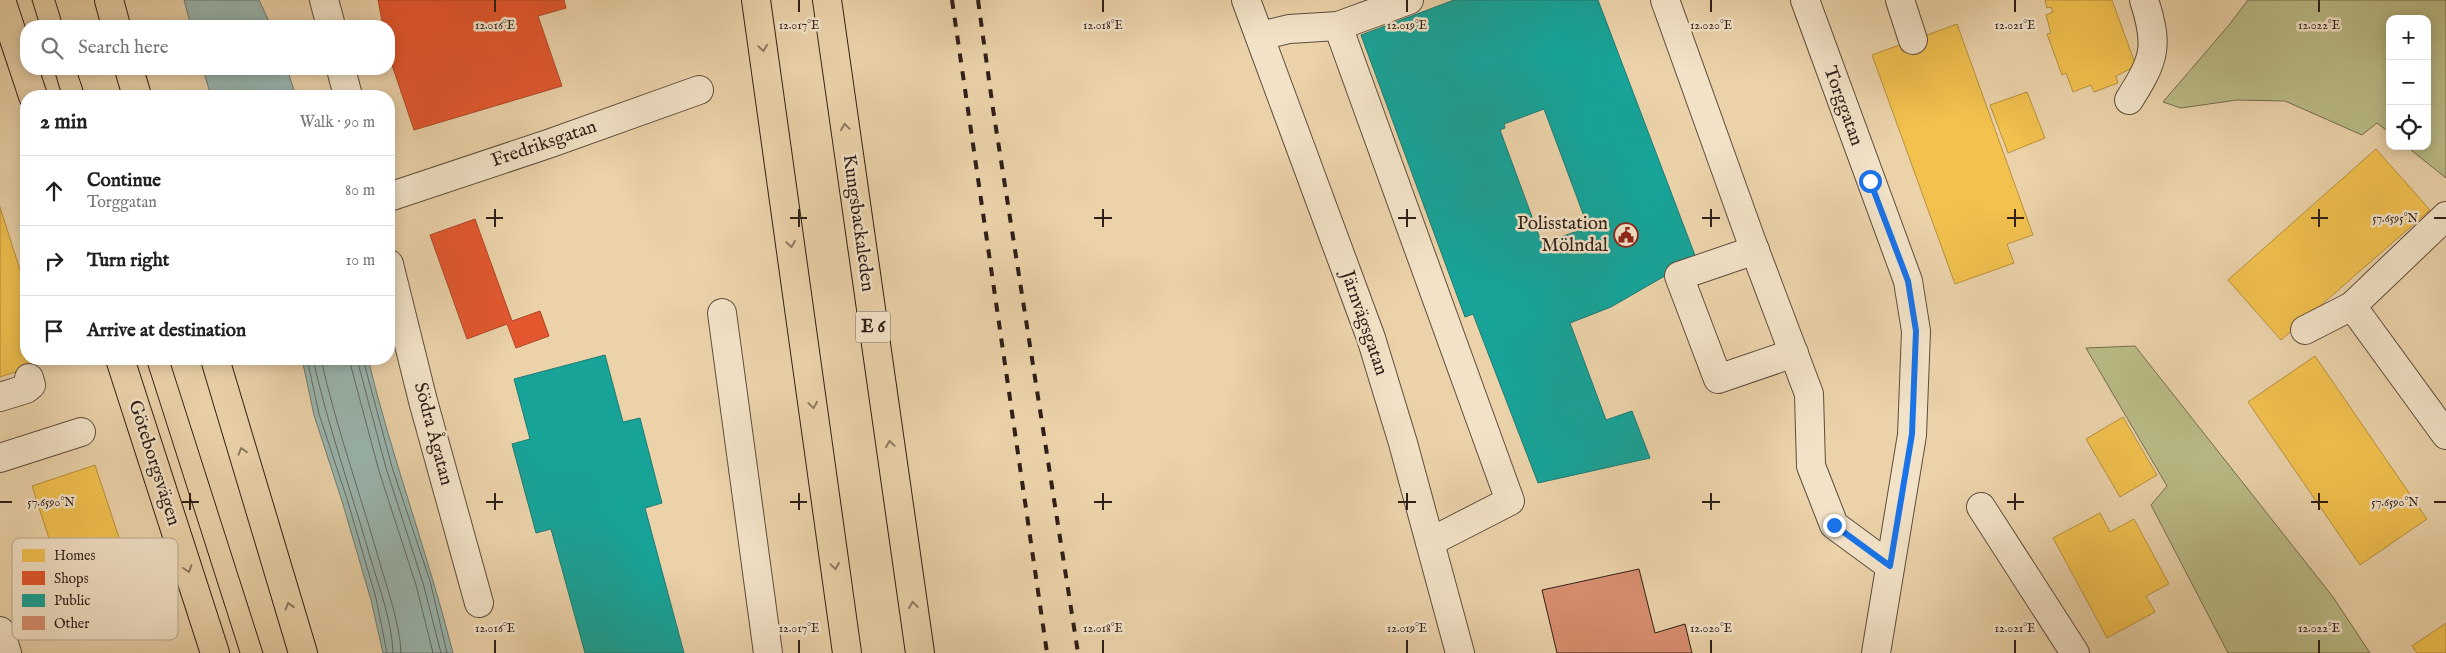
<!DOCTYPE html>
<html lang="en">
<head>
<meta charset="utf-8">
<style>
	:root { --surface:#fff; --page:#f6f6f6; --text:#202124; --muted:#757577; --line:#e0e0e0 }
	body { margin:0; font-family:"IM FELL English",serif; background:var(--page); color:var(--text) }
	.controls { position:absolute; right:15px; top:15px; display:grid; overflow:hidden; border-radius:10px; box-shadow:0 2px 12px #0003 }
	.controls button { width:45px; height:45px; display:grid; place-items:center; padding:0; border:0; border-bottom:1px solid var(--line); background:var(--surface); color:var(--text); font:25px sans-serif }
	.stop { position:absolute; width:15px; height:15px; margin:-11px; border:4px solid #1a73e8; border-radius:50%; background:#fff }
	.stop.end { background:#1a73e8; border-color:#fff; box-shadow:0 1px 5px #0008 }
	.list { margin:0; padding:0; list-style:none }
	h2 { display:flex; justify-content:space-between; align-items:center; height:65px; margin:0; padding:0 20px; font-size:21px }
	h2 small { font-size:16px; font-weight:400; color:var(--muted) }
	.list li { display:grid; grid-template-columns:32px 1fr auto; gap:15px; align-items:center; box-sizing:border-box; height:70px; padding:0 20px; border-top:1px solid var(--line) }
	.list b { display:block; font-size:19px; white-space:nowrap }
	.list p { margin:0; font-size:16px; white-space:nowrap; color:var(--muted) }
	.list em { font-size:16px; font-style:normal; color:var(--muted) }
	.icon { flex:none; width:28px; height:28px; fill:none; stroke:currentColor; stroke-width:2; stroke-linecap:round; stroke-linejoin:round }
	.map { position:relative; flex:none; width:2446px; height:653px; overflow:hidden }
	.search { position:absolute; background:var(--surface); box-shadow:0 2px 12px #0003; left:20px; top:20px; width:375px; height:55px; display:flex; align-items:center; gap:12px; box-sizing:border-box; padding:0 18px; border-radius:20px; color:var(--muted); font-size:19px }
	.panel { position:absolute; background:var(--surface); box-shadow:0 2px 12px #0003; left:20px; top:90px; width:375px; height:275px; border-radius:20px }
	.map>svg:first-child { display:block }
	.green { fill:#babb86; stroke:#746d50 }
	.water { fill:#99b6ae; stroke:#6f7a72 }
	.homes { fill:#f2c14e; stroke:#b8903e }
	.shops { fill:#e4572e; stroke:#ae4628 }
	.public { fill:#17a398; stroke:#1e7b72; fill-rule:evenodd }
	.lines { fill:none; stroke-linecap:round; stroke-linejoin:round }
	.shore { stroke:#646a64; stroke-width:1 }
	.building { fill:#d98f70; stroke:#2f1f19 }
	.minor-casing { stroke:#5e4c3d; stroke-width:30 }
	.major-casing { stroke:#2f1f19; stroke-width:30 }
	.highway-casing { stroke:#2f1f19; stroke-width:30 }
	.minor { stroke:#f2e2c7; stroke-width:28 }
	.major { stroke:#ebd2a9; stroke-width:28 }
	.highway { stroke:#ebd2a9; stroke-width:28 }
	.tram { stroke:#2f1f19; stroke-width:1 }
	.rail { stroke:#2f1f19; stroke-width:4; stroke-dasharray:9 9; stroke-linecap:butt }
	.oneway { stroke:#8d7861 }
	.route { stroke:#1a73e8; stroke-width:6 }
	.ticks { fill:none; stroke:#2f1f19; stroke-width:2 }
	.labels { text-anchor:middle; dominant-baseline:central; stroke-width:5; stroke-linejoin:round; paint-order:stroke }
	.shield { fill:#f2e2c7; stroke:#6a5a4d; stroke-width:1 }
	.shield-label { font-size:18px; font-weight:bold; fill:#2f1f19 }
	.street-label { font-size:19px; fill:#2f1f19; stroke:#f2e2c7 }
	.poi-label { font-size:19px; fill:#2f1f19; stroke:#f2e2c7; text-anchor:end }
	.key { fill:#f2e2c7; stroke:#b8a893; stroke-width:1 }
	.key-label { font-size:14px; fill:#2f1f19 }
	.ticks-label { font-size:12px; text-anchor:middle; fill:#2f1f19; stroke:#f2e2c7; stroke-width:5; stroke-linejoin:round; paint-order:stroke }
</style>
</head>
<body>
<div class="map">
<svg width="2446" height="653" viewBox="0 0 2446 653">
	<rect width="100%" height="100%" fill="#ebd2a9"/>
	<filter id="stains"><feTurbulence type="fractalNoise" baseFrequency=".004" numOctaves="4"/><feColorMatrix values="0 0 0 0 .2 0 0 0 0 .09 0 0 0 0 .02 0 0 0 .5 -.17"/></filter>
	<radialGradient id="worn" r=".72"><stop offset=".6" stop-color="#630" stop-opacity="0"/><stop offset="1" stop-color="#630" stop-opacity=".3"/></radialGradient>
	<g class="green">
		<path d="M 2248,0 L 2446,0 L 2446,178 L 2406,146 L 2427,146 L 2427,19 L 2390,19 L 2390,133 L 2377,123 L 2362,135 L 2285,101 L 2237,100 L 2181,108 L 2163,102 L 2229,25 Z"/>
		<path d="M 2135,346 L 2333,597 L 2370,653 L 2228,653 L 2151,505 L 2167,486 L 2086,348 Z"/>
	</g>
	<g class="water">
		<path d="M 184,0 L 259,0 L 271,26 L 191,26 Z"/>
		<path d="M 203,69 L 287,69 L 296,96 L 211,96 Z"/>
		<path d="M 302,359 L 368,359 C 392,458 428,554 453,653 L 383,653 L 371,600 L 342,501 L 314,415 Z"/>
	</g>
	<g class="homes">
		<path d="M 2045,0 L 2112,0 L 2136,66 L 2116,76 L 2118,83 L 2094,92 L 2091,85 L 2073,92 L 2066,73 L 2062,75 L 2047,34 L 2051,33 L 2046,15 L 2053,12 L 2051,7 L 2047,8 Z"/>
		<path d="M 1957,24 L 2033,235 L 2007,244 L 2014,263 L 1955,284 L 1872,55 Z"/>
		<path d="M 2027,92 L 2045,138 L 2008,153 L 1990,105 Z"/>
		<path d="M 2376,149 L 2430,210 L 2281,340 L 2228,280 Z"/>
		<path d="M 0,207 L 26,289 L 26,359 L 48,359 L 49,361 L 0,377 Z"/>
		<path d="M 2315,356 L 2427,519 L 2360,565 L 2248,402 Z"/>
		<path d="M 2123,417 L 2157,475 L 2120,497 L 2086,439 Z"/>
		<path d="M 95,465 L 144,613 L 80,634 L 32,486 Z"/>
		<path d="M 2100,513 L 2110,532 L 2134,519 L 2169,584 L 2146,596 L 2155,612 L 2107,638 L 2053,538 Z"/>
		<path d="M 2446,623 L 2446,653 L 2417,653 L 2412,646 Z"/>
	</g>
	<g class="shops">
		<path d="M 378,0 L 564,0 L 566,8 L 538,16 L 562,86 L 414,130 L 391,62 L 389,26 L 383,26 Z"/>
		<path d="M 475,219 L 512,321 L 540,311 L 549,336 L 516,348 L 507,324 L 467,339 L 430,235 Z"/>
	</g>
	<g class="public">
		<path d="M 1454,0 L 1598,0 L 1696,258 L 1611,307 L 1570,323 L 1606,420 L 1632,411 L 1650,458 L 1538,483 L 1473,314 L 1465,317 L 1361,35 ZM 1544,109 L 1588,227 L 1542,244 L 1500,130 L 1505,128 L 1504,124 Z"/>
		<path d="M 605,355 L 623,422 L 640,418 L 662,503 L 645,508 L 684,653 L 585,653 L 551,529 L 536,533 L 512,444 L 530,439 L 514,379 Z"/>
	</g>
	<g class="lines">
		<g class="shore">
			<path d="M 307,359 L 319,414 L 347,499 L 376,598 L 387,653"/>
			<path d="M 313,359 C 328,427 352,493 371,560 C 380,590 392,622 393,653"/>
			<path d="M 321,359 C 336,427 360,493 379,560 C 387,588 400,624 401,653"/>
			<path d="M 349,359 L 379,471 L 416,585 L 433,653"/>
			<path d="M 357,359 L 386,468 L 423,583 L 441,653"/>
			<path d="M 363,359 L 392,467 L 430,581 L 447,653"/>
		</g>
	</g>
	<path class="building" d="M 1639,569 L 1655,633 L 1685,624 L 1692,653 L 1557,653 L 1542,590 Z"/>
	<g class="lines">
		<g class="minor-casing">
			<g id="minor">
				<path d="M 324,0 L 331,26"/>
				<path d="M 1246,0 L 1371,338 L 1403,443 L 1460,653"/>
				<path d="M 1665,0 L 1751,240 L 1809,394 L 1811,466 L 1834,525 L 1890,566"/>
				<path d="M 1805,0 L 1908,281 L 1916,331 L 1912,435 L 1876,653"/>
				<path d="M 1900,0 L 1913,40"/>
				<path d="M 1338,26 L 1510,501 L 1430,542"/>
				<path d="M 1260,36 L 1289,29 L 1338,26 L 1409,0"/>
				<path d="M 341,69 L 348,96"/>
				<path d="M 2129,100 C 2155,59 2159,46 2144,0"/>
				<path d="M 389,197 L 548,144 L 699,90"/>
				<path d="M 2446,216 L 2352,306 L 2446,435"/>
				<path d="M 1755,250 L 1679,276 L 1718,379 L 1794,353"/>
				<path d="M 389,264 L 423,401 L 479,603"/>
				<path d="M 722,313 L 768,653"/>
				<path d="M 2305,330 L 2352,306"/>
				<path d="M 0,397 L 26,389 L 31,385 L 29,378"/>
				<path d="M 0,458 L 81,432"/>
				<path d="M 1981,507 L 2075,653"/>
				<path d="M 0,631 L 7,653"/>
			</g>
		</g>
		<g class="major-casing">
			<g id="major">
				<path d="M 1,0 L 33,96"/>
				<path d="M 109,0 L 116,26"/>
				<path d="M 129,69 L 137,96"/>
				<path d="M 120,359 L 215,653"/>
				<path d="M 215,359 L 303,653"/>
			</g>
		</g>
		<g class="highway-casing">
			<g id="highway">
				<path d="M 756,0 L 847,653"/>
				<path d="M 827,0 L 920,653"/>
			</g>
		</g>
		<use href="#minor" class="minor"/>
		<use href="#major" class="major"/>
		<use href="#highway" class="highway"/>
		<g class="tram">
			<path d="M 32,0 L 40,26"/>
			<path d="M 55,0 L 63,26"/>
			<path d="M 54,69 L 62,96"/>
			<path d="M 76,69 L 85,96"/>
			<path d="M 146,359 L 240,653"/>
			<path d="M 169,359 L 263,653"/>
		</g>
		<g class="rail">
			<path d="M 952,0 L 1047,653"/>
			<path d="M 978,0 L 993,109 L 1078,653"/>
		</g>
	</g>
	<defs><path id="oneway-chevron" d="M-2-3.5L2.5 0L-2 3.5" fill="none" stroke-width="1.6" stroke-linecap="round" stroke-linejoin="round" transform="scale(1.25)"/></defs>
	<g class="oneway">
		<use href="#oneway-chevron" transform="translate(763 48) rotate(82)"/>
		<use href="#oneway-chevron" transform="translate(845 127) rotate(-98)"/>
		<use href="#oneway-chevron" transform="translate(791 244) rotate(82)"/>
		<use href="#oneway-chevron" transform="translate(813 405) rotate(82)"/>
		<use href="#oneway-chevron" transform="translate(890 444) rotate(-98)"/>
		<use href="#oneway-chevron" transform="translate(242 451) rotate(-107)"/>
		<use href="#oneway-chevron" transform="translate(835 566) rotate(82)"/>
		<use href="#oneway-chevron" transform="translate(188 569) rotate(72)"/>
		<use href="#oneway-chevron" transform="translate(913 605) rotate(-98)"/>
		<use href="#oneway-chevron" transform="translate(289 606) rotate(-107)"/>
	</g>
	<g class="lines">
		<path class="route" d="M 1834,525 L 1890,566 L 1912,434 L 1916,331 L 1908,281 L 1870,181"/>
	</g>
	<path class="ticks" d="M 495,0 L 495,12M 799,0 L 799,12M 1103,0 L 1103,12M 1407,0 L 1407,12M 1711,0 L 1711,12M 2015,0 L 2015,12M 2319,0 L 2319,12M 495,209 L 495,227M 799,209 L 799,227M 1103,209 L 1103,227M 1407,209 L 1407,227M 1711,209 L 1711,227M 2015,209 L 2015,227M 2319,209 L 2319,227M 486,218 L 503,218M 790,218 L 807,218M 1094,218 L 1112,218M 1398,218 L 1416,218M 1702,218 L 1720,218M 2007,218 L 2024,218M 2311,218 L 2328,218M 2434,218 L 2446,218M 190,493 L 190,510M 495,493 L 495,510M 799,493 L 799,510M 1103,493 L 1103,510M 1407,493 L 1407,510M 1711,493 L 1711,510M 2015,493 L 2015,510M 2319,493 L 2319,510M 0,502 L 12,502M 182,502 L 199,502M 486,502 L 503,502M 790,502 L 807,502M 1094,502 L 1112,502M 1398,502 L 1416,502M 1702,502 L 1720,502M 2007,502 L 2024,502M 2311,502 L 2328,502M 2434,502 L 2446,502M 495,640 L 495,653M 799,640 L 799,653M 1103,640 L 1103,653M 1407,640 L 1407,653M 1711,640 L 1711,653M 2015,640 L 2015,653M 2319,640 L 2319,653"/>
	<defs>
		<g id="civic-ring" transform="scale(1.25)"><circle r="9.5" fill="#f2e2c7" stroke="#8f2418" stroke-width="1.5"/><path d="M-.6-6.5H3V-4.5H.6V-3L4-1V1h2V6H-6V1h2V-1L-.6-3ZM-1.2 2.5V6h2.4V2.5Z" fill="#8f2418"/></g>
	</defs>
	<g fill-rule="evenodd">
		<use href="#civic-ring" x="1626" y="235"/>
	</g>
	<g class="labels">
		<rect class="shield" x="855.5" y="311.5" width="35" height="31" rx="4"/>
		<g class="shield-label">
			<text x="873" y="327">E 6</text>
		</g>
		<g class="street-label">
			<text transform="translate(1843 106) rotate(70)">Torggatan</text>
			<text transform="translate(544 144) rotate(-19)">Fredriksgatan</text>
			<text transform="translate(858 223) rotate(82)">Kungsbackaleden</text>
			<text transform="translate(1364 323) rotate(71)">Järnvägsgatan</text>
			<text transform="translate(433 434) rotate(75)">Södra Ågatan</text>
			<text transform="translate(154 463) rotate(72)">Göteborgsvägen</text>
		</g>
		<g class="poi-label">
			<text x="1608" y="224">Polisstation<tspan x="1608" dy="22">Mölndal</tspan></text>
		</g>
	</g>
	<rect x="12" y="538" width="166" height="102" rx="8" class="key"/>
	<rect x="22" y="549" width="23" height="13" fill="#f2c14e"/>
	<rect x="22" y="571" width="23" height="14" fill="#e4572e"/>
	<rect x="22" y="594" width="23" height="13" fill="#17a398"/>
	<rect x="22" y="616" width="23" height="14" fill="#d98f70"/>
	<g class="key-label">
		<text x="54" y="560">Homes</text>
		<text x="54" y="583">Shops</text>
		<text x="54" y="605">Public</text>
		<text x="54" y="628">Other</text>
	</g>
	<g class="ticks-label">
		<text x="495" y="29">12.016°E</text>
		<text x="799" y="29">12.017°E</text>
		<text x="1103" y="29">12.018°E</text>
		<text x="1407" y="29">12.019°E</text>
		<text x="1711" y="29">12.020°E</text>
		<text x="2015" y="29">12.021°E</text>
		<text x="2319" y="29">12.022°E</text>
		<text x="2395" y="222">57.6595°N</text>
		<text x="51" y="506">57.6590°N</text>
		<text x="2395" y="506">57.6590°N</text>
		<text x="495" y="632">12.016°E</text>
		<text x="799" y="632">12.017°E</text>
		<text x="1103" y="632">12.018°E</text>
		<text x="1407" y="632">12.019°E</text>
		<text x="1711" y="632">12.020°E</text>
		<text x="2015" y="632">12.021°E</text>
		<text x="2319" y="632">12.022°E</text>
	</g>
	<rect width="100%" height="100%" filter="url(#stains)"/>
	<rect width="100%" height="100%" fill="url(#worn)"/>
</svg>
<div class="controls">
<button>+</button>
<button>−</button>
<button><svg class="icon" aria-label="locate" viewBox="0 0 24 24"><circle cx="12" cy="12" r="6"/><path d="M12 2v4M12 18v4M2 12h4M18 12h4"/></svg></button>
</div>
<div class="stop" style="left:1870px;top:181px"></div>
<div class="stop end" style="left:1834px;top:525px"></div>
<div class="search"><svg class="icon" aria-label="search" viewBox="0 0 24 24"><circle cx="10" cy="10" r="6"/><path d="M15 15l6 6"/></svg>Search here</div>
<section class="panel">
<h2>2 min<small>Walk · 90 m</small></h2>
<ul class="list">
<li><svg class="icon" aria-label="ahead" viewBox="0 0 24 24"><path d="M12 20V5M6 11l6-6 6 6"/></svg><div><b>Continue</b><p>Torggatan</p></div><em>80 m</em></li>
<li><svg class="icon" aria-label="right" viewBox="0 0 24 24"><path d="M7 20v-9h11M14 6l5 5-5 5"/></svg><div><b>Turn right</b></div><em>10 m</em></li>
<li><svg class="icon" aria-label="arrive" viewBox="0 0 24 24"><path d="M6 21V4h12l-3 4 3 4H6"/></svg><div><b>Arrive at destination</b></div></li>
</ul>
</section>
</div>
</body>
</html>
